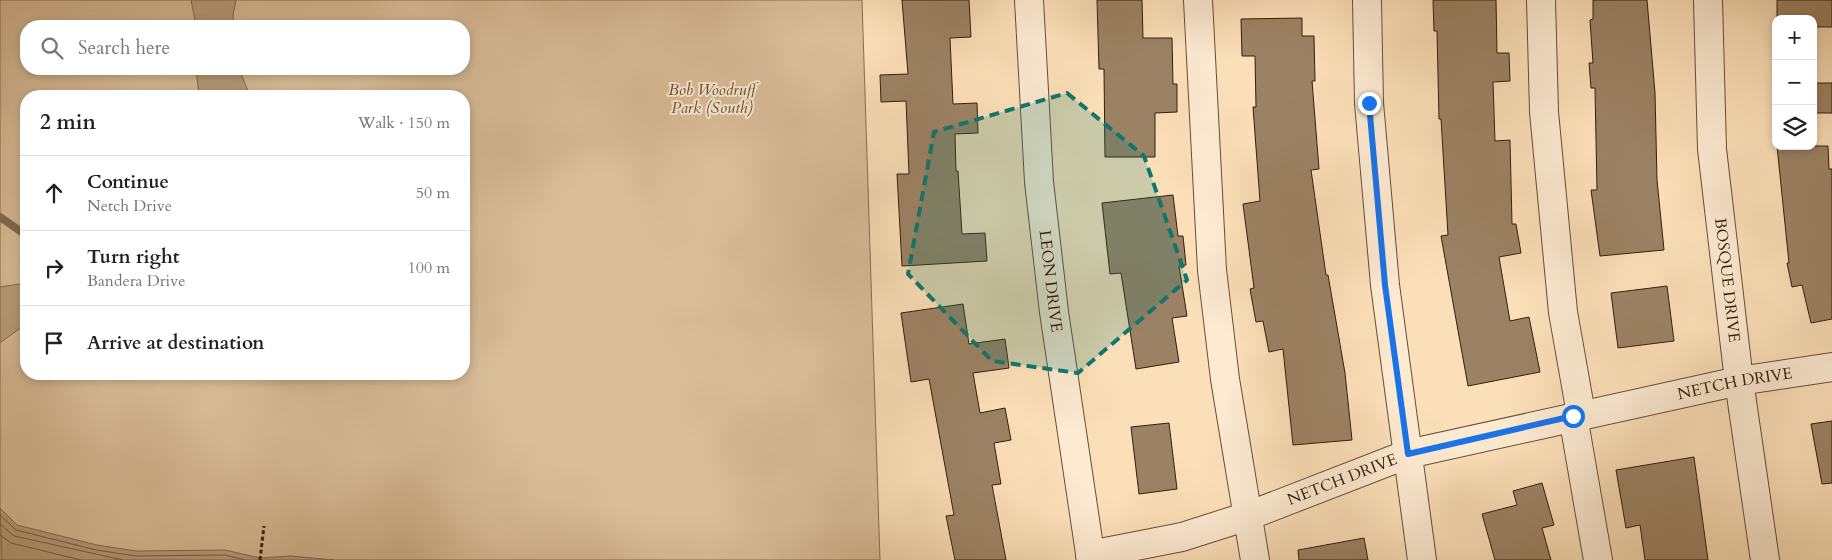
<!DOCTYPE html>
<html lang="en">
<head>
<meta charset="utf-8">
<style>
	:root { --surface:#fff; --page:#f2f2f2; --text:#202124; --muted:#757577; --line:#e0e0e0 }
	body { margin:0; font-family:Cardo,serif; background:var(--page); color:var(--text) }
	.controls { position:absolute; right:15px; top:15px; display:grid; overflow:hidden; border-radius:10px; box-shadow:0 2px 8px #0003 }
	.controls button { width:45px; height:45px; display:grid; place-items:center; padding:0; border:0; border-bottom:1px solid var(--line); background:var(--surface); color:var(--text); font:25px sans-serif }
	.stop { position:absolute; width:15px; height:15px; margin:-11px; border:4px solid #1a73e8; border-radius:50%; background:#fff }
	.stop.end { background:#1a73e8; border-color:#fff; box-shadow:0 1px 5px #0008 }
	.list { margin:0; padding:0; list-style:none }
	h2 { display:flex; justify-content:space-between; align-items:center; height:65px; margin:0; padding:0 20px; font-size:21px }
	h2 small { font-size:16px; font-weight:400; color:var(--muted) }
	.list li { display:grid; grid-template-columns:32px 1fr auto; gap:15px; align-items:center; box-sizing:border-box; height:75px; padding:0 20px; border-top:1px solid var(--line) }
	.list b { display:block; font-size:19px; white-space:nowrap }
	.list p { margin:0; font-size:16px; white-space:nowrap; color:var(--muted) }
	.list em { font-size:16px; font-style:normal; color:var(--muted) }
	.icon { flex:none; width:28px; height:28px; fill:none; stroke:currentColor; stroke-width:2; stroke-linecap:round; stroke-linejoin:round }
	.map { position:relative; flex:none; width:1832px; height:560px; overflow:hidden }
	.search { position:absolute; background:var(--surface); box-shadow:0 2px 8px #0003; left:20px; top:20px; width:450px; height:55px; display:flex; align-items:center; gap:12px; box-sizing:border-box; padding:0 18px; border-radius:20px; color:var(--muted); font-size:19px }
	.panel { position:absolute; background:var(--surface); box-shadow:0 2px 8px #0003; left:20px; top:90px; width:450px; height:290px; border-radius:20px }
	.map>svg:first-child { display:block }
	.green { fill:#dabe9a; stroke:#886e52; fill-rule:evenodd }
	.water { fill:#b89d7c; stroke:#846a4e }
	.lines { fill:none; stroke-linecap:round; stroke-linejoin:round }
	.shore { stroke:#775e42; stroke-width:1 }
	.stream { stroke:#846a4e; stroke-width:8 }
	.building { fill:#9c8264; stroke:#361e09 }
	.minor-casing { stroke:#674e35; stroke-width:30 }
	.path { stroke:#361e09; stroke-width:3; stroke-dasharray:4 2.5; stroke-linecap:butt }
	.minor { stroke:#fcead1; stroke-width:28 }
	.route { stroke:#1a73e8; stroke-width:6 }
	.marked { fill:#0f766e; fill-opacity:0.2; stroke:#0f766e; stroke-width:4; stroke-dasharray:10 6; stroke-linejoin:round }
	.labels { text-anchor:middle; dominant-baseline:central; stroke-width:4; stroke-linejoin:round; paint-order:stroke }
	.park-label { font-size:16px; font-style:italic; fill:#674e34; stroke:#fcead1 }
	.street-label { font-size:16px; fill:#361e09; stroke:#fcead1 }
</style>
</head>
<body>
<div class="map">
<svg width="1832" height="560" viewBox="0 0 1832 560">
	<rect width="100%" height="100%" fill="#fbdfb8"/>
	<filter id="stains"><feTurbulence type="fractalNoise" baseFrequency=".004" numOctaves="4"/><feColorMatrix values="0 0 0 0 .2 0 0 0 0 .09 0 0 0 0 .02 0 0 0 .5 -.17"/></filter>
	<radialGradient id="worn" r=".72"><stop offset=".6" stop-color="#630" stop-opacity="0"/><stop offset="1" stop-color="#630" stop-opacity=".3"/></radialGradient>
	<path class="green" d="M 0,0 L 862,0 L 880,560 L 0,560 ZM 26,26 L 464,26 L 464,69 L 26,69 ZM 26,96 L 464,96 L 464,374 L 26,374 Z"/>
	<g class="water">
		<path d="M 191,0 L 236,0 L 233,15 L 234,26 L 196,26 Z"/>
		<path d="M 196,69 L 239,69 L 250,96 L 199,96 Z"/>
		<path d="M 26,283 L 26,324 L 0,343 L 0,287 Z"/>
		<path d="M 0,508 L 17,525 L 97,545 L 136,551 L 225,550 L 260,558 L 291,556 L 334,560 L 2,560 Z"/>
	</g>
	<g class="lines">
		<g class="shore">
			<path d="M 0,515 L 16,530 L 96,550 L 136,556 L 225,555 L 245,560"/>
			<path d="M 0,524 L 14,536 L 123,560"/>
			<path d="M 0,535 L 11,543 L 81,560"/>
		</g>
		<path class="stream" d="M 0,217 L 26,235"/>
	</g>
	<g class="building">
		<path d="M 902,0 L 969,0 L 971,37 L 950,38 L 953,104 L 977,103 L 978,133 L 955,134 L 956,171 L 958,171 L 962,234 L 985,233 L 987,261 L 902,266 L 897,174 L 909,174 L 906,101 L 881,102 L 880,75 L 908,74 Z"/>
		<path d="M 1097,0 L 1142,0 L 1143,38 L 1172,38 L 1173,84 L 1177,84 L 1177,112 L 1155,113 L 1155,157 L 1105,157 L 1104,69 L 1099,69 Z"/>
		<path d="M 1433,0 L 1496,0 L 1497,53 L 1509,53 L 1510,81 L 1493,82 L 1495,141 L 1510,140 L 1512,224 L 1516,224 L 1521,253 L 1499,257 L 1510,321 L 1529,317 L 1540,372 L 1468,386 L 1441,236 L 1448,235 L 1441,119 L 1439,119 L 1437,31 L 1434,31 Z"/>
		<path d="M 1593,0 L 1647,0 L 1655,93 L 1657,180 L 1664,250 L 1600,256 L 1591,190 L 1597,190 L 1595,88 L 1591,88 L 1589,63 L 1593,63 L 1590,20 L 1593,19 Z"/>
		<path d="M 1777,0 L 1832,0 L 1832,27 L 1813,27 L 1813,19 L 1777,19 Z"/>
		<path d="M 1302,18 L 1302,36 L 1314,36 L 1315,81 L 1312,81 L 1319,169 L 1311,170 L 1326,275 L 1328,275 L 1345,373 L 1352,440 L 1293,445 L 1283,349 L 1269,352 L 1263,321 L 1256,322 L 1250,289 L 1254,288 L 1243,204 L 1260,201 L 1253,107 L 1256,107 L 1255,56 L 1242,56 L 1241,19 Z"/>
		<rect x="1813" y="83" width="19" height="30"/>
		<path d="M 1777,146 L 1828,146 L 1829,169 L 1832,169 L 1832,319 L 1811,323 L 1802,285 L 1792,287 L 1787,263 L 1789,263 Z"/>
		<path d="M 1173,195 L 1178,236 L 1183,236 L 1186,265 L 1179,266 L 1187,316 L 1172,318 L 1179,362 L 1136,369 L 1121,273 L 1110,274 L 1102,203 Z"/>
		<path d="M 1667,286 L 1674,341 L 1618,348 L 1611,293 Z"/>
		<path d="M 963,304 L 969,344 L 1005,339 L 1009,368 L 973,373 L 980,413 L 1005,408 L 1011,440 L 994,443 L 1001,484 L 992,485 L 1006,560 L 955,560 L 946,516 L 954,515 L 929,379 L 911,382 L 901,313 Z"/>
		<path d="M 1832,421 L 1832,483 L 1822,484 L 1811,424 Z"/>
		<path d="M 1169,423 L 1177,489 L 1139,494 L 1131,427 Z"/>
		<path d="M 1694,457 L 1708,560 L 1645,560 L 1640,525 L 1626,528 L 1616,470 Z"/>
		<path d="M 1542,483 L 1554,525 L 1542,528 L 1551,560 L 1495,560 L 1482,514 L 1517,505 L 1513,491 Z"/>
		<path d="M 1364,538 L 1368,560 L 1299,560 L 1298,550 Z"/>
	</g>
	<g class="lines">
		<g class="minor-casing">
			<g id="minor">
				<path id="s1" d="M 1029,0 L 1039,182 L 1054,312 L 1091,560"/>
				<path d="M 1198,0 L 1212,270 L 1225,379 L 1255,560"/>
				<path d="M 1367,0 L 1369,103 L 1385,285 L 1422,560"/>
				<path d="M 1541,0 L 1544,112 L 1563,312 L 1581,414"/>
				<path id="s2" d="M 1708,0 L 1712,149 L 1739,381 L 1765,560"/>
				<path d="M 1573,416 L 1598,560"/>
				<path id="s3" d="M 1090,555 L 1182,537 L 1248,516 L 1408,454 L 1739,381 L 1832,367"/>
			</g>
		</g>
		<path class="path" d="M 260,560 L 264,526"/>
		<use href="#minor" class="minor"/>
	</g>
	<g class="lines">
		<path class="route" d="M 1369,103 L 1385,285 L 1408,454 L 1573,416"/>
	</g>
	<path class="marked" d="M 1067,93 L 1144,156 L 1187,280 L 1078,373 L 992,361 L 908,274 L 934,132 Z"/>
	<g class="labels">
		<g class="park-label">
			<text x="712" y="90">Bob Woodruff<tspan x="712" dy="18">Park (South)</tspan></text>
		</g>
		<g class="street-label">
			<text stroke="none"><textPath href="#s1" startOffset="282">LEON DRIVE</textPath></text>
			<text stroke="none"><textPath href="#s2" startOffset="281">BOSQUE DRIVE</textPath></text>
			<text stroke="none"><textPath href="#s3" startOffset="669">NETCH DRIVE</textPath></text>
			<text stroke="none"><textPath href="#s3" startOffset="264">NETCH DRIVE</textPath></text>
		</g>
	</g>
	<rect width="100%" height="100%" filter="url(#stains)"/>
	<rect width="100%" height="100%" fill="url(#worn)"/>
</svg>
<div class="controls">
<button>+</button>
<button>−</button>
<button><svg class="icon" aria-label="layers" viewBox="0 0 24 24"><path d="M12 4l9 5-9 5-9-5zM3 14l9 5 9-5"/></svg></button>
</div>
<div class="stop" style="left:1573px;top:416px"></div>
<div class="stop end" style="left:1369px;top:103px"></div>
<div class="search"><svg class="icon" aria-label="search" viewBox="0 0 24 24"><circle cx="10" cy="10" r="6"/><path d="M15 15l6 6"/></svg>Search here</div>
<section class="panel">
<h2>2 min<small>Walk · 150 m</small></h2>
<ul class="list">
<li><svg class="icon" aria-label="ahead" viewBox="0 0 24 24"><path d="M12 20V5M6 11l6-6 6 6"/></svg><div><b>Continue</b><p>Netch Drive</p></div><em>50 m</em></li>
<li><svg class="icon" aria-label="right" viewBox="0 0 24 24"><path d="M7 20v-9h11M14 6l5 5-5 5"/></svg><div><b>Turn right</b><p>Bandera Drive</p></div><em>100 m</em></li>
<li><svg class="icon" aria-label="arrive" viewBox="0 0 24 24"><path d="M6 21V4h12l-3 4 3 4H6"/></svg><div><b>Arrive at destination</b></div></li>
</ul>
</section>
</div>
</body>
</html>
